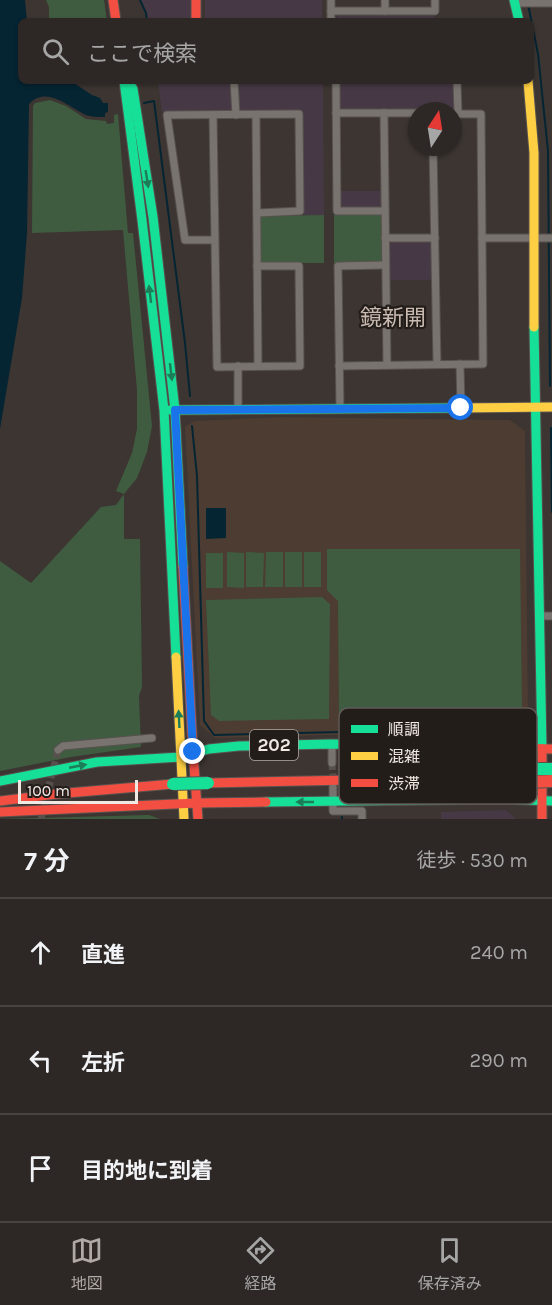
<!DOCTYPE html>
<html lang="ja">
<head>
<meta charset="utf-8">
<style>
	:root { --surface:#2d2825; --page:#35302d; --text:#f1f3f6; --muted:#a7a6a7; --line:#484442; --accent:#b1a9a5 }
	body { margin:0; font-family:Karla,"Noto Sans JP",sans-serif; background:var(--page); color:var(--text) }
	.compass { position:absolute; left:408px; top:102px; width:54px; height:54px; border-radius:50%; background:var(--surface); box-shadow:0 2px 4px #0004; rotate:12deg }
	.scale { position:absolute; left:18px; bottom:15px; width:120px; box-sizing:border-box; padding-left:6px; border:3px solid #f0e8e3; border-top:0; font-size:16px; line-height:21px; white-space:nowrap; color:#f0e8e3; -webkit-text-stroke:4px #231d1a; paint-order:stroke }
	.stop { position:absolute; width:18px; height:18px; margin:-14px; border:4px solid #1a73e8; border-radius:50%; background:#fff }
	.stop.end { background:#1a73e8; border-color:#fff; box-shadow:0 2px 6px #0008 }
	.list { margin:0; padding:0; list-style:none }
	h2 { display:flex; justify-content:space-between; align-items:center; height:78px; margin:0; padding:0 24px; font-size:26px }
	h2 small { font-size:20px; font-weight:400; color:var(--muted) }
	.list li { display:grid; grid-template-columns:39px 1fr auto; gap:18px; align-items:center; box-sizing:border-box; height:108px; padding:0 24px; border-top:2px solid var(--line) }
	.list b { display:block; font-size:22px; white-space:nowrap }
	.list em { font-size:20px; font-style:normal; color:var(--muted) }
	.icon { flex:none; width:33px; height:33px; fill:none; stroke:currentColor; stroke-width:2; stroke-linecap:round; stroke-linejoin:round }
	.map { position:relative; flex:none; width:552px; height:819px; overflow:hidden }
	.search { position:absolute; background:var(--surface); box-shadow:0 2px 4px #0004; left:18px; right:18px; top:18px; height:66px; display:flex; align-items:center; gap:15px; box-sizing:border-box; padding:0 21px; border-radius:9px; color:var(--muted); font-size:22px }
	.sheet { height:402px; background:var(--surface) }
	nav { display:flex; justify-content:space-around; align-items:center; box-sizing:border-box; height:84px; border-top:2px solid var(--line); background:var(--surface); font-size:16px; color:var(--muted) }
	nav a { display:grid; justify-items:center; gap:3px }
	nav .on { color:var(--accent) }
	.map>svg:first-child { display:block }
	.commercial { fill:#463945 }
	.built { fill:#4c3c31 }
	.green { fill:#3f5c40 }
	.water { fill:#052533 }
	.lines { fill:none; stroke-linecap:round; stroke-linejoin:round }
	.stream { stroke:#052533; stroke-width:2 }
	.street-tunnel { stroke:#57504c; stroke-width:7; stroke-dasharray:7 3.5; stroke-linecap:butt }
	.street-casing { stroke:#58524f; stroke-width:9 }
	.fast-casing { stroke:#58524f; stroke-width:11 }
	.slow-casing { stroke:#58524f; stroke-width:11 }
	.jam-casing { stroke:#58524f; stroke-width:11 }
	.street { stroke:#78736f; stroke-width:7 }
	.fast { stroke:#16e098; stroke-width:9 }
	.slow { stroke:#ffcf43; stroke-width:9 }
	.jam { stroke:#f24e42; stroke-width:9 }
	.fast-bridge-casing { stroke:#58524f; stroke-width:14; stroke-linecap:butt }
	.jam-bridge-casing { stroke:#58524f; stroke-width:14; stroke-linecap:butt }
	.fast-bridge { stroke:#16e098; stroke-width:12 }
	.jam-bridge { stroke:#f24e42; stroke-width:12 }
	.oneway { fill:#1c7e59 }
	.route { stroke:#1a73e8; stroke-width:8 }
	.labels { text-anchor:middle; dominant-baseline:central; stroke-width:4.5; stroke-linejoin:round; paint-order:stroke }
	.shield { fill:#231d1a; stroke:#b2aba7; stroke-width:1.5 }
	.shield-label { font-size:18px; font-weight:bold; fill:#f0e8e3 }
	.quarter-label { font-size:22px; fill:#cabbb1; stroke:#231d1a }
	.key { fill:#231d1a; stroke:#605a56; stroke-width:1.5 }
	.key-label { font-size:16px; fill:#f0e8e3 }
</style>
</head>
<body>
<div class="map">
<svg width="552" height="819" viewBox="0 0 552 819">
	<rect width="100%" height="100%" fill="#3c3531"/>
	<g class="commercial">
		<path d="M 141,0 L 193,0 L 193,21 L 149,21 Z"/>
		<rect x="205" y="0" width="117" height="21"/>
		<path d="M 434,14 L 434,21 L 337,21 L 337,15 Z"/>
		<path d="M 158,81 L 323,81 L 324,215 L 304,215 L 303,111 L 162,112 Z"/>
		<path d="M 340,81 L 454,81 L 454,111 L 340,112 Z"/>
		<rect x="341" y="191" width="47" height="17"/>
		<path d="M 432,241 L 433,280 L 389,280 L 388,242 Z"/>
		<path d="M 506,810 L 516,819 L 441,819 L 441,812 Z"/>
	</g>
	<path class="built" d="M 279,417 L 510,420 L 525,431 L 528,714 L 505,737 L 330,735 L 215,738 L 200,725 L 185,427 L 194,421 Z"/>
	<g class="green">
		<path d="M 46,0 L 104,0 L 107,21 L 49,21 L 49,7 Z"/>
		<path d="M 50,100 L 66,106 L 86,119 L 106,121 L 107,124 L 114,123 L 114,115 L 118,114 L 128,233 L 133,233 L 152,426 L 147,452 L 137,478 L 124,494 L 124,539 L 140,539 L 142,687 L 139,696 L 141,747 L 71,757 L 0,771 L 0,561 L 31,583 L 101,507 L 116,505 L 124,494 L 116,491 L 132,453 L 137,429 L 137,390 L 123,230 L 32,233 L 33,106 L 35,103 Z"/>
		<path d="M 324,215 L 324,263 L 261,263 L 261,216 Z"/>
		<path d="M 334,215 L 382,215 L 382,262 L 334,263 Z"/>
		<path d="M 327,549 L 520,549 L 522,710 L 501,732 L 350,729 L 339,717 L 338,601 L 327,590 Z"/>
		<path d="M 227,552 L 244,553 L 244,588 L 227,587 Z"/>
		<path d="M 246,552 L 264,553 L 263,587 L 246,587 Z"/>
		<path d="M 266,552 L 283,552 L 283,587 L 265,587 Z"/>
		<rect x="285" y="552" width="17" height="35"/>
		<rect x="304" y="552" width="17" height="35"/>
		<rect x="206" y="553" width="17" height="35"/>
		<path d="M 322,597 L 330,604 L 329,719 L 219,721 L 211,715 L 206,600 Z"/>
		<path d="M 149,815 L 160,819 L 0,819 Z"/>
	</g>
	<g class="water">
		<path d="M 0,0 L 25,0 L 27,21 L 21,21 L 21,81 L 71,81 L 92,95 L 100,98 L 103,103 L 108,103 L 108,112 L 105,113 L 105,117 C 99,117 92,117 86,115 C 69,107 46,85 29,104 L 27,233 L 22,298 L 0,429 Z"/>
		<path d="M 206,508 L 226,508 L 226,538 L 206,539 Z"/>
	</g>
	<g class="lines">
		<g class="stream">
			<path d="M 140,0 L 146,13 L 147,21"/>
			<path d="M 528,4 L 538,54 L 548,151 L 550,386"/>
			<path d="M 144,103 L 154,101 L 185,343 L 190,396"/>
			<path d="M 192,426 L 197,476 L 204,721 L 214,735 L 341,732"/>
			<path d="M 551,428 L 552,512"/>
			<path d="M 341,752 L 341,761"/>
			<path d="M 342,817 L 342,819"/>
		</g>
		<g class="street-tunnel">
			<path d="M 332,763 L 333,782"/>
			<path d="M 41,819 L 58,750"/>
		</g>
		<g class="street-casing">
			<g id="street">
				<path d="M 331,0 L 331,21"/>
				<path d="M 385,0 L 385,11"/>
				<path d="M 515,3 L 552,3"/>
				<path d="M 331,11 L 435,11 L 435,0"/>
				<path d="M 234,81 L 236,115"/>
				<path d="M 336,81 L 337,211 L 384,211"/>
				<path d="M 457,81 L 458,114"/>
				<path d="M 336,113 L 417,113"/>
				<path d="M 384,113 L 387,365"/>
				<path d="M 213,115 L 217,367 L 300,366 L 299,266 L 257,266"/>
				<path d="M 256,115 L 258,366"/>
				<path d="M 433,147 L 437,364"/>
				<path d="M 385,238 L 435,238"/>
				<path d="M 482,238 L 552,238"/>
				<path d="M 214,240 L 185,240 L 167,115 L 299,114 L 300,211 L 257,213"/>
				<path d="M 460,364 L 461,408"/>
				<path d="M 238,366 L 238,409"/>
				<path d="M 339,366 L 483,364 L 481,114 L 453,114"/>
				<path d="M 340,409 L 338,266 L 385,265"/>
				<path d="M 539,616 L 552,616"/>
				<path d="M 332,744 L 332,763"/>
				<path d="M 58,750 L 63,746 L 152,738"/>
				<path d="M 333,787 L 333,811 L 362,811 L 362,819"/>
			</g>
		</g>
		<g class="fast-casing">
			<g id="fast">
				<path d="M 514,0 L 519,21"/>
				<path d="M 124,81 L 142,220 L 164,410 L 176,657"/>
				<path d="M 128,81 L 133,89 L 153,217 L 175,410 L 183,567"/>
				<path d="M 534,327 L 542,749"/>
				<path d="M 170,410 L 454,408"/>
				<path d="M 448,774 L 529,769"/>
				<path d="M 0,781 L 97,762 L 181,757 L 209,749 L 239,746 L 331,744 L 450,746"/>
				<path d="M 266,802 L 504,799 L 552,801"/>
			</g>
		</g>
		<g class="slow-casing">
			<g id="slow">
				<path d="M 528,81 L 534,153 L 534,327"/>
				<path d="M 454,408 L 552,407"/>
				<path d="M 176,657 L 184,819"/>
			</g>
		</g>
		<g class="jam-casing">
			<g id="jam">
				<path d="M 113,0 L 116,21"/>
				<path d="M 196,0 L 196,21"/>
				<path d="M 183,567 L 193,752 L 198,819"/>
				<path d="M 450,746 L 552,749"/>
				<path d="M 542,749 L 542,819"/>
				<path d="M 208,783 L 351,780 L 529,782"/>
				<path d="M 0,801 L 56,794 L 173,784"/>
				<path d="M 0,812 L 197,803 L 266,802"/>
			</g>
		</g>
		<use href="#street" class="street"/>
		<use href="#fast" class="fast"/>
		<use href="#slow" class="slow"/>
		<use href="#jam" class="jam"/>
		<g class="fast-bridge-casing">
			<g id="fast-bridge">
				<path d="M 529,769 L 552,769"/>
				<path d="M 173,784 L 208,783"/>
			</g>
		</g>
		<g class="jam-bridge-casing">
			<path id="jam-bridge" d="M 529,782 L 552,781"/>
		</g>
		<use href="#fast-bridge" class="fast-bridge"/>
		<use href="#jam-bridge" class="jam-bridge"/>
	</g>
	<defs><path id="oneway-solid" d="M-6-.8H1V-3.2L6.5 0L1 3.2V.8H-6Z" transform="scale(1.5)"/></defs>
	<g class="oneway">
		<use href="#oneway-solid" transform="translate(147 179) rotate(81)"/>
		<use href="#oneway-solid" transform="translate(150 294) rotate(-97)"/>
		<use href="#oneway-solid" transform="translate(171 372) rotate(83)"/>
		<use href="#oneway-solid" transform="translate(179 719) rotate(-93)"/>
		<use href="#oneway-solid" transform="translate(78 766) rotate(-11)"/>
		<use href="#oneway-solid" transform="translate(305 802) rotate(180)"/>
	</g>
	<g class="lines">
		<path class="route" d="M 193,752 L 175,410 L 461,408"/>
	</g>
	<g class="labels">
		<rect class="shield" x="250" y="730" width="48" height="30" rx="4.5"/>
		<g class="shield-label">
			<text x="274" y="745">202</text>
		</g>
		<g class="quarter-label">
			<text x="393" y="318">鏡新開</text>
		</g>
	</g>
	<rect x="339" y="708" width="198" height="96" rx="9" class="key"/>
	<rect x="351" y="725" width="27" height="8" fill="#16e098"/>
	<rect x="351" y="752" width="27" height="8" fill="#ffcf43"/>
	<rect x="351" y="779" width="27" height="8" fill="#f24e42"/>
	<g class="key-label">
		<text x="388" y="735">順調</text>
		<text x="388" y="762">混雑</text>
		<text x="388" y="789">渋滞</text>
	</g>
</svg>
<svg class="compass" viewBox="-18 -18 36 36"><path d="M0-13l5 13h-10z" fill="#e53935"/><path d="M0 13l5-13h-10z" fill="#a7a6a7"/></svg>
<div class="scale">100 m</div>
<div class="stop" style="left:461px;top:408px"></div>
<div class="stop end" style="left:193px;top:752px"></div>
<div class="search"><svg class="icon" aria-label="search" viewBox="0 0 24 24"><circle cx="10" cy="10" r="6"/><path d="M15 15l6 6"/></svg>ここで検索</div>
</div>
<section class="sheet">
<h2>7 分<small>徒歩 · 530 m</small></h2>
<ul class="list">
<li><svg class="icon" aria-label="ahead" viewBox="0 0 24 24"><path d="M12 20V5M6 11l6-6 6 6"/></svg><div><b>直進</b></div><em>240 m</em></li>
<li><svg class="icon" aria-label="left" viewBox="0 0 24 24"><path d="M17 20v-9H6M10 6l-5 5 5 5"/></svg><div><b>左折</b></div><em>290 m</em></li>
<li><svg class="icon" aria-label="arrive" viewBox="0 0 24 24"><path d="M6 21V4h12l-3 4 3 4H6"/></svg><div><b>目的地に到着</b></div></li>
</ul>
</section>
<nav>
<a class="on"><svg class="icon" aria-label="map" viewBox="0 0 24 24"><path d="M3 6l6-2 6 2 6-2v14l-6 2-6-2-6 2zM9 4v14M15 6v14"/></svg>地図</a>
<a><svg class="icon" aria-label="directions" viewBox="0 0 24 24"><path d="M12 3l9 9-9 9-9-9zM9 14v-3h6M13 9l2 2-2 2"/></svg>経路</a>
<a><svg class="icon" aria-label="saved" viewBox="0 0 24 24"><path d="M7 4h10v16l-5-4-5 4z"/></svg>保存済み</a>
</nav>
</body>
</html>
